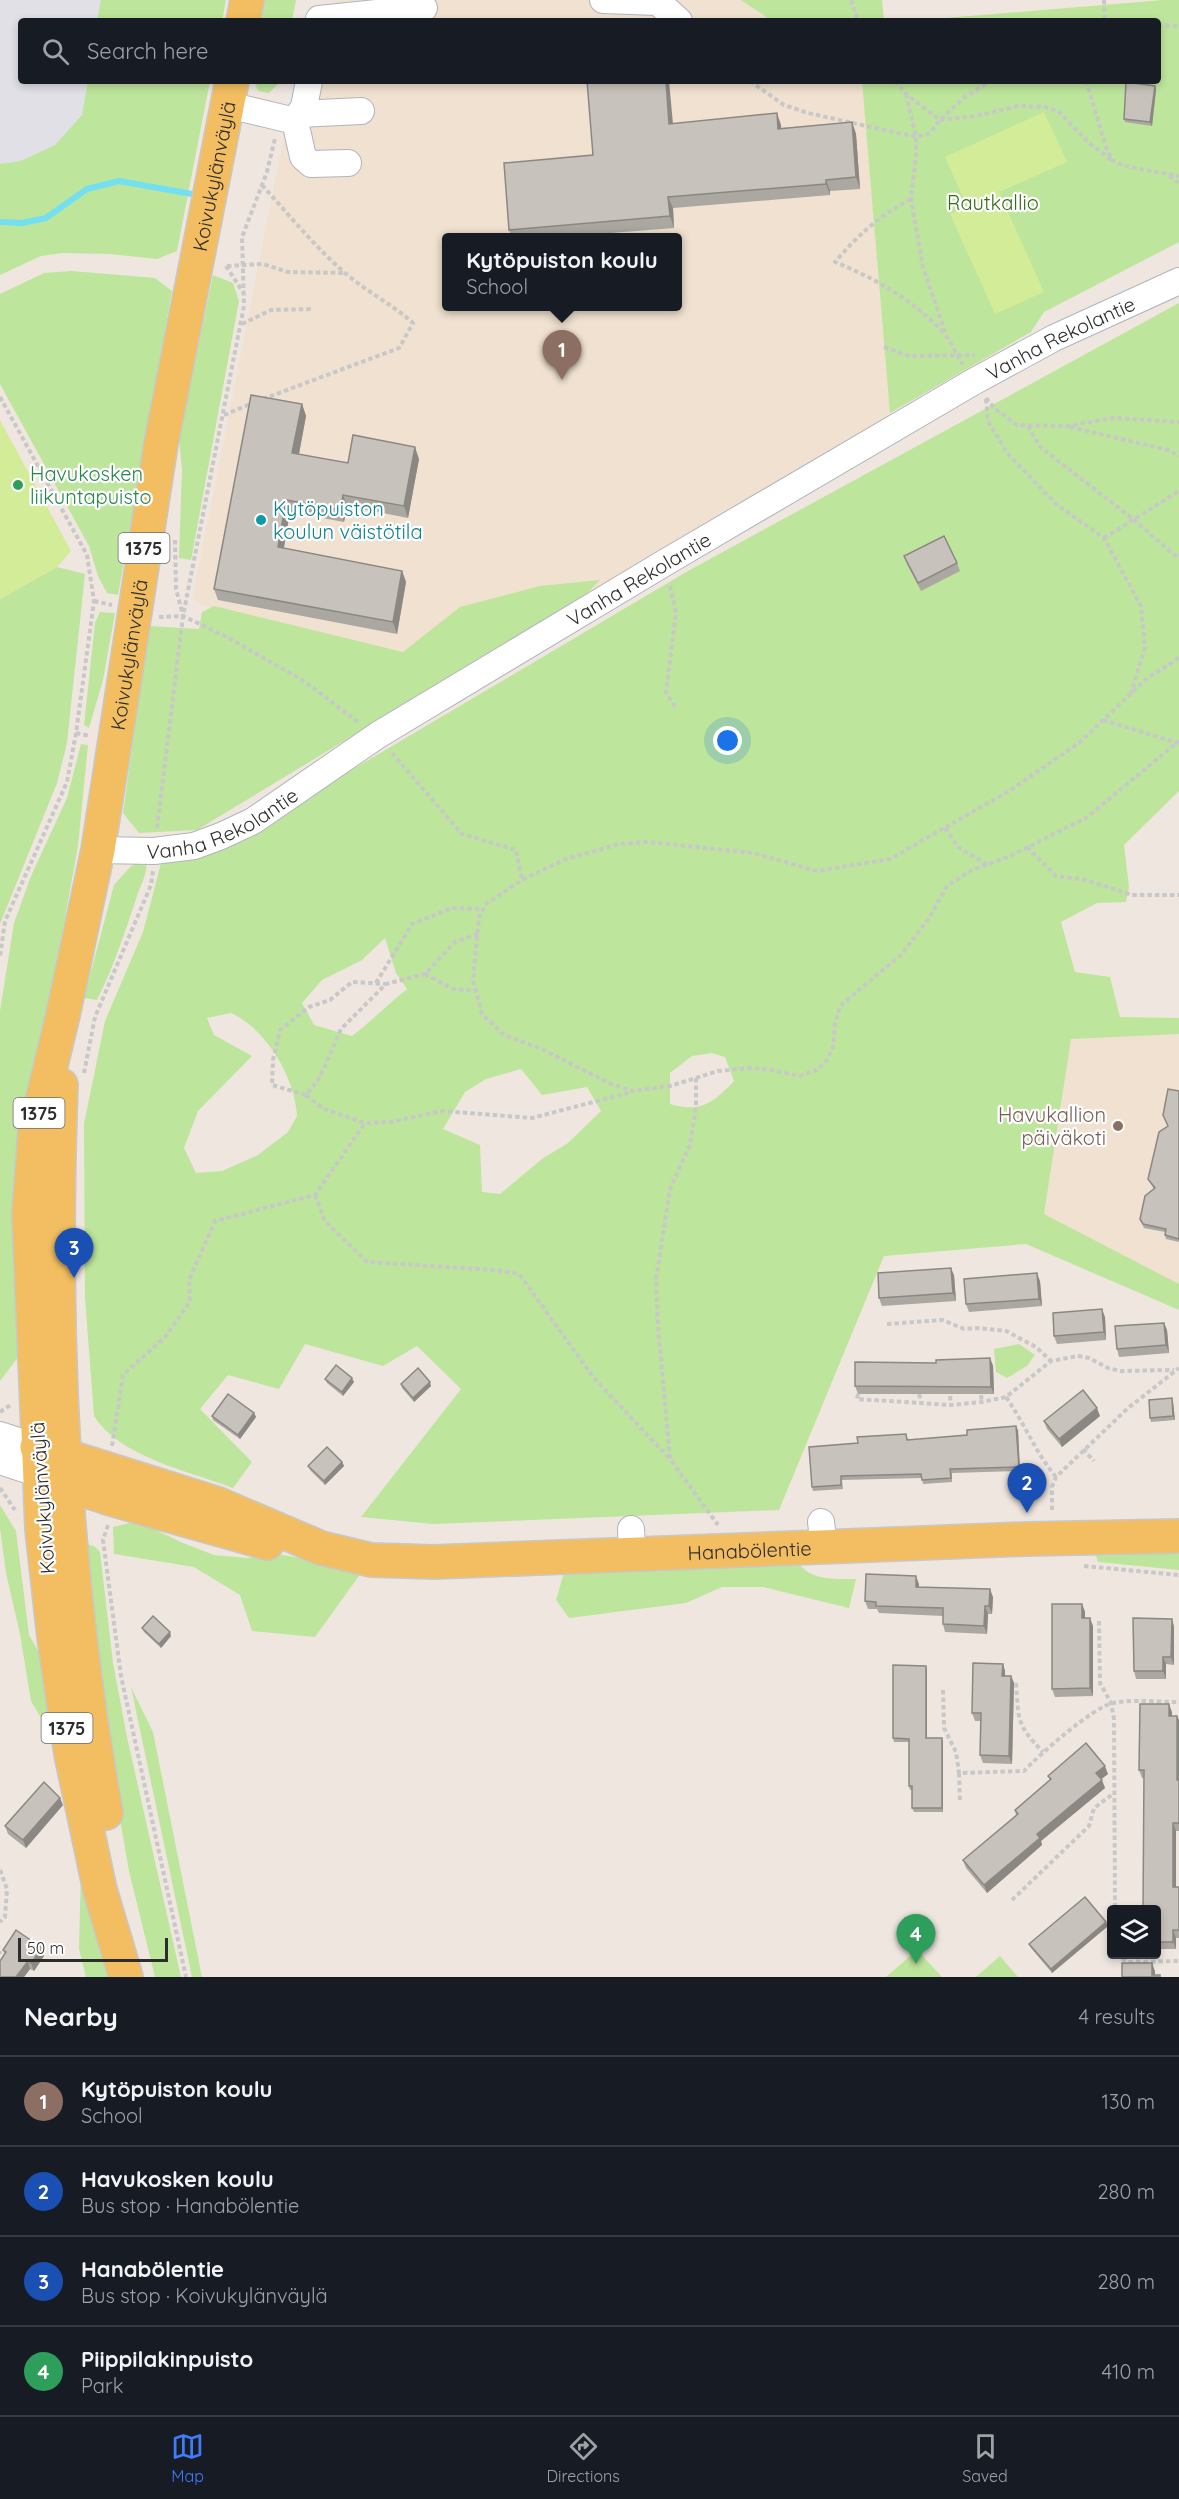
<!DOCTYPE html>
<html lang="en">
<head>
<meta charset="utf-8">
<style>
	:root { --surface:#171b24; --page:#242831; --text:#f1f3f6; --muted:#9ea1a6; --line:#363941; --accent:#407bfc }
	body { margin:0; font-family:Quicksand,sans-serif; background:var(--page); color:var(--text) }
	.controls { position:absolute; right:18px; bottom:18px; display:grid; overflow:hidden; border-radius:6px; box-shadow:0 3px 9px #0003 }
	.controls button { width:54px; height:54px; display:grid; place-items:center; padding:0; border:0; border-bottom:2px solid var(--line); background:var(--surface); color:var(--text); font:30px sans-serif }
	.scale { position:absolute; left:18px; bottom:15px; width:150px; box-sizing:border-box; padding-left:6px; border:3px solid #2d2d2d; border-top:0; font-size:16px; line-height:21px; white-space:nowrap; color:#2d2d2d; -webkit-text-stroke:4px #fff; paint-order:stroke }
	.you { position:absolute; left:728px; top:741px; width:21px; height:21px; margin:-15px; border:4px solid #fff; border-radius:50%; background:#1a73e8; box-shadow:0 0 0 9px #1a73e833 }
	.badge { display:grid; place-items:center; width:39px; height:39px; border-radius:50%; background:var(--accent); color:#fff; font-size:20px; font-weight:700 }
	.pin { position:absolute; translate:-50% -50px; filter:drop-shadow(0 2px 3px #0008) }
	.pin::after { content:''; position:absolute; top:32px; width:21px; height:18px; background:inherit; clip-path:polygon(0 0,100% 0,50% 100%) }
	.popup { position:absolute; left:442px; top:233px; width:240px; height:78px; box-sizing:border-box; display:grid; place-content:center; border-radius:6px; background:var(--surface); filter:drop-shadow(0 2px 4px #0005); font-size:20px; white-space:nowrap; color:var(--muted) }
	.popup b { font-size:22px; color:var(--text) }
	.popup::after { content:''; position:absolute; left:50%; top:100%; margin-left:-12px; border:12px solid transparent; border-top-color:var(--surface) }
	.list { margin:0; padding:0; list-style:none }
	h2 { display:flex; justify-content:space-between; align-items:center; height:78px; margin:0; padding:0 24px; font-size:26px }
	h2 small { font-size:20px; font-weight:400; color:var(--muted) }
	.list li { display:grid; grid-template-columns:39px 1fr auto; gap:18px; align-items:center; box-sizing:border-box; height:90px; padding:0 24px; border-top:2px solid var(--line) }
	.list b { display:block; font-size:22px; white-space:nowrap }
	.list p { margin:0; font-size:20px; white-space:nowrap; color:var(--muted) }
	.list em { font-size:20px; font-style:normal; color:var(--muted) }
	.icon { flex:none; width:33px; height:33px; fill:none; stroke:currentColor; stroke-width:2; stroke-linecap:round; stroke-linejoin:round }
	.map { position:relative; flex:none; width:1179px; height:1977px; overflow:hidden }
	.search { position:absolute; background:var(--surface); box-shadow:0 3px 9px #0003; left:18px; right:18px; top:18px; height:66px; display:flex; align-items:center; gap:15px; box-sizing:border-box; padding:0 21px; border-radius:6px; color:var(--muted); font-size:22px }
	.sheet { height:438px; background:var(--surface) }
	nav { display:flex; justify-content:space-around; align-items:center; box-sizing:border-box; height:84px; border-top:2px solid var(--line); background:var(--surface); font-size:16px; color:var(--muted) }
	nav a { display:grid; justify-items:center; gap:3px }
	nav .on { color:var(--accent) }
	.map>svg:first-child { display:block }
	.industrial { fill:#e1e0e7 }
	.education { fill:#f0e1d0; fill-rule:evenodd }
	.green { fill:#bee59c; fill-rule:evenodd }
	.pitch { fill:#d3ec98 }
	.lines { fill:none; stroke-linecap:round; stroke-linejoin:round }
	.stream { stroke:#73dff0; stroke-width:6 }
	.minor-casing { stroke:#b0b4bd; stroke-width:28 }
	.major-casing { stroke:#c8c8c8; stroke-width:36 }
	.path { stroke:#c8c8c8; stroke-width:4; stroke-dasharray:4.5 3; stroke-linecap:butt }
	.minor { stroke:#fff; stroke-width:26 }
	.major { stroke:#f3be61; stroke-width:33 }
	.wall { fill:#aba7a1 }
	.shaded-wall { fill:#8b8883 }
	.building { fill:#c7c2bb; stroke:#8b8883; stroke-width:1.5 }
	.leisure-dot { fill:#2e9e5b; stroke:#fff; stroke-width:2 }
	.culture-dot { fill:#0f9aa8; stroke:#fff; stroke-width:2 }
	.education-dot { fill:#8d6e63; stroke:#fff; stroke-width:2 }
	.labels { text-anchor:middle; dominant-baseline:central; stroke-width:4.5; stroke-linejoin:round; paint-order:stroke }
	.shield { fill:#fff; stroke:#6c6c6c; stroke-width:1.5 }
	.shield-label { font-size:18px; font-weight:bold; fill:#2d2d2d }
	.street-label { font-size:20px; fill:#2d2d2d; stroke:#fff }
	.park-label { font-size:20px; fill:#366d1a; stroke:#fff }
	.leisure-label { font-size:20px; fill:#27864d; stroke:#fff; text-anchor:start }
	.culture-label { font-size:20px; fill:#0d838f; stroke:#fff; text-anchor:start }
	.education-label { font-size:20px; fill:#785e54; stroke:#fff; text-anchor:end }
</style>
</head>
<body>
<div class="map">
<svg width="1179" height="1977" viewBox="0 0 1179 1977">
	<rect width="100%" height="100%" fill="#efe6e0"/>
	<path class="industrial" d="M 0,0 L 137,0 L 133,21 L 21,21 L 21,81 L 122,81 L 96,219 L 0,198 Z"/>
	<g class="education">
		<path d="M 335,0 L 741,0 L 772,21 L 331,21 Z"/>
		<path d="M 320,81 L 862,81 L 890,413 L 894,424 L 415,693 L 192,600 L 286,127 L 310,130 ZM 446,238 L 678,238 L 678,306 L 446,306 Z"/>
		<path d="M 1179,1034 L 1179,1284 L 1044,1214 L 1071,1038 Z"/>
	</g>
	<g class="green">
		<path d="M 101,0 L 226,0 L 222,21 L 97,21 Z"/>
		<path d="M 261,0 L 296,0 L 292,21 L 257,21 Z"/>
		<path d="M 741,0 L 882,0 L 884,21 L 772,21 Z"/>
		<path d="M 1163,0 L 1179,0 L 1179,242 L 1044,312 L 1031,332 L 890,413 L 862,81 L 1158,81 L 1158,21 L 909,21 Z"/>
		<path d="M 88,81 L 210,81 L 177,251 L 157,259 L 110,254 L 63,253 L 41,256 L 0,275 L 0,164 L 21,161 L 55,145 L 82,115 Z"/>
		<path d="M 254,81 L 281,81 L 269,93 L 258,91 Z"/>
		<path d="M 72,271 L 155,278 L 172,291 L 118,595 L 107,593 L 98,576 L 89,546 L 0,384 L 0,294 L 44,273 Z"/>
		<path d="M 213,275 L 233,283 L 239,301 L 191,560 L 179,558 L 182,470 L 179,438 Z"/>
		<path d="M 1179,303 L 1179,791 L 1124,845 L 1129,887 L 1126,902 L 1097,903 L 1061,922 L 1075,972 L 1110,977 L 1120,1017 L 1179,1018 L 1179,1034 L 1071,1039 L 1044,1214 L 1179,1284 L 1179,1310 L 1026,1244 L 884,1256 L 779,1510 L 433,1524 L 361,1517 L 461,1389 L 417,1346 L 383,1366 L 305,1344 L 279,1389 L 228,1375 L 200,1409 L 252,1462 L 233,1488 C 188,1471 120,1457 94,1416 L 85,1298 L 84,1124 L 105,1021 L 143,932 L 161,863 L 165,860 L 230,842 L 688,571 ZM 385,938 L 396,973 L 407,989 C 388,1004 372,1021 352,1036 L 314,1025 L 302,1003 L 322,980 L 362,960 ZM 231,1013 C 266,1029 295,1077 297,1116 L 288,1132 L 258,1155 L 222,1171 L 196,1173 L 184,1148 L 198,1111 L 252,1056 L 214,1035 L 207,1018 ZM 712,1053 L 725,1057 L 734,1081 C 713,1103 701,1113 670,1104 L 670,1073 L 692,1056 ZM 521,1069 L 542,1095 L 587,1087 L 601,1111 L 568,1143 L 542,1159 L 500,1194 L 482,1192 L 480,1145 L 443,1129 L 465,1092 L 486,1079 Z"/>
		<path d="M 57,567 L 85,574 L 67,743 L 57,783 L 0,924 L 0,599 Z"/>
		<path d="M 600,580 L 585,595 L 197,830 L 139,833 L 123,813 L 149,626 L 199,629 L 202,612 L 214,606 L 403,652 L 460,607 L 540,586 Z"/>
		<path d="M 100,612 L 115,613 L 103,680 L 89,728 L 84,725 L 95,623 Z"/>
		<path d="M 81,744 L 88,745 L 78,846 L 48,1012 L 22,1352 L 0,1381 L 0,1011 L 14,923 L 31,876 L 67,798 Z"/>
		<path d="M 143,859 L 146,861 C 148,874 141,883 137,896 C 125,932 114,966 97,1000 L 84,998 L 114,885 L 131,866 Z"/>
		<path d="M 1019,1344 L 1035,1355 L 1027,1366 L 1007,1378 L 996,1372 L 994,1349 Z"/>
		<path d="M 0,1505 L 16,1531 L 29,1635 L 40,1654 L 55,1741 L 31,1701 L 20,1634 L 6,1573 L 0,1528 Z"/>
		<path d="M 137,1521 L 183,1543 L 214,1555 L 247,1558 L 277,1554 L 364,1569 L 315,1637 L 252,1631 L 240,1595 L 194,1567 L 114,1554 L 113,1527 Z"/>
		<path d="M 86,1544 L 94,1546 L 100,1552 L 113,1663 L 127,1737 L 181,1977 L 155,1977 L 129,1871 L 103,1722 Z"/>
		<path d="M 1179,1549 L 1179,1570 L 1098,1562 L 1094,1550 Z"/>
		<path d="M 797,1561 C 809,1581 834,1579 856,1579 L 849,1608 L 763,1587 L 722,1587 L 686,1603 L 569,1618 L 556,1600 L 565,1569 Z"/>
		<path d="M 131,1687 L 153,1732 L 202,1977 L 192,1977 Z"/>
		<path d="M 81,1869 L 108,1977 L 86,1977 L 79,1949 Z"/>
		<path d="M 917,1950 L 942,1977 L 886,1977 Z"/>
		<path d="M 1000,1956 L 1018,1977 L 976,1977 Z"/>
	</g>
	<g class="pitch">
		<path d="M 1044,112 L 1067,162 L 999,192 L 1044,292 L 995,314 L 950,214 L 967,206 L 945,157 Z"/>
		<path d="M 0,420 L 71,551 L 57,567 L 0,599 Z"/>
	</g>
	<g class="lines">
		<path class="stream" d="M 0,222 L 22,223 L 46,218 L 87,189 L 119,181 L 192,194"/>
		<g class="minor-casing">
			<g id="minor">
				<path d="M 603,0 L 658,2 L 679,21"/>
				<path d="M 319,19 L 424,8"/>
				<path d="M 228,105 L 295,121 L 304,107 L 309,81"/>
				<path d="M 299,114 L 361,111"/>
				<path d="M 295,121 L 303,157 L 311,164 L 348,163"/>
				<path id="s1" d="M 98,850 L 154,851 L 194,846 L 221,836 L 253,821 L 378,735 L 666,562 L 973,382 L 1054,338 L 1179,281"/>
				<path d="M 0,1435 L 37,1447"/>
				<path d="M 0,1461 L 39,1474"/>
				<path d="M 821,1522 L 824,1546"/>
				<path d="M 631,1529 L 632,1554"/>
			</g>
		</g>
		<g class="major-casing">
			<g id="major">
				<path d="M 243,21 L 247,0"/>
				<path d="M 61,1085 C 52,1328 62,1573 106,1813"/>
				<path id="s2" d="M 37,1447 L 218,1504 L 321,1548 L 371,1560 L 434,1562 L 1027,1539 L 1179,1536"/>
				<path d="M 46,1477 L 111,1499 L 267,1543"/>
				<path id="s3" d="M 126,1977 L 100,1890 L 71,1754 L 54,1637 L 42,1529 L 29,1214 L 35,1131 L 63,1015 L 98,850 L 161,444 L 232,81"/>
			</g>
		</g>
		<g class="path">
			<path d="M 851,0 L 858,21"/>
			<path d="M 1104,0 L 1105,21"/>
			<path d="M 1158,25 L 1179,26"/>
			<path d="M 750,81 L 784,105 L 808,113 L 916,137 L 930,133 L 940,120 L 965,97 L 991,81"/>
			<path d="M 895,81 L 906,94 L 940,120 L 976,116 L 1018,106 L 1045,107 L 1058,111 L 1089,143 L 1112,160"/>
			<path d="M 1086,81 L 1107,150 L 1112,160 L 1124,166 L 1179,176"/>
			<path d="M 906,94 L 916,137 L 916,156 L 911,199 L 923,267 L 946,335 L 963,365"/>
			<path d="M 1169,176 L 1179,183"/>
			<path d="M 262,185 C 289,215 315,247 345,273 C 367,292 392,304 413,323 L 399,348 L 263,399"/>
			<path d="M 911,199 C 880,215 857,236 835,262 C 877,279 914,301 945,334"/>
			<path d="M 226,266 L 243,292"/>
			<path d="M 227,266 L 263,264 L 288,272 L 344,273"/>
			<path d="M 242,324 L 271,310 L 312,309"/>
			<path d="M 884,347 L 909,356 L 975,355"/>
			<path d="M 0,397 L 87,555 L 94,601 L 76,733 L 67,782 L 5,921 L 0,957"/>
			<path d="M 986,398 L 994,408 L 1017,425 L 1068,426 L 1114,418 L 1179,422"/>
			<path d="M 986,399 L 988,421 L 1007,453 L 1056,504 L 1104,538 L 1141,606 L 1145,647 L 1131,693"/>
			<path d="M 224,415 L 253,403"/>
			<path d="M 1028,426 L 1040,447 L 1133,519 L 1179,559"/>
			<path d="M 1070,427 L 1168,450 L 1179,456"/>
			<path d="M 1104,538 L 1179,491"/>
			<path d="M 175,540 L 176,589 L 183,615"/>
			<path d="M 670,586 L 676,613 L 666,692 L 675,707"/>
			<path d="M 94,601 L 112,605"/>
			<path d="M 159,617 L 183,616 L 227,637 L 304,681 L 358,722"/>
			<path d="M 1179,658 L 1146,679 L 1079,743 L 1009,791 L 890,859 L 817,871 L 753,853 L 648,842 L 619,844 L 566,859 L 522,880 L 486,904 L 479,917 L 473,980 L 482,1014 L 504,1035 L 542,1049 L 611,1084 L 633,1091 L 670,1086 L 718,1071 L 752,1068 L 772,1070 L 799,1076 L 817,1070 L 827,1060 L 833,1047 L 835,1024 L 840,1006 L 902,954 L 929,918 L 947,886 L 972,870 L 1008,857 L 1086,818 L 1179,741"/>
			<path d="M 1103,720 L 1178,743"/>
			<path d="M 76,733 L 90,736"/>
			<path d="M 392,753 L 462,834 L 516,850 L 522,880"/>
			<path d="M 157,828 L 183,616 L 244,306 L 242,237 L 267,172 L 275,138"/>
			<path d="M 945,828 L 958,847 L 988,865"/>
			<path d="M 1027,847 L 1056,876 L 1086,880 L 1132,895 L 1179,895"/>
			<path d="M 478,934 L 455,942 L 425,974 L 386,984 L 341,1029 L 320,1077 L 306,1095 L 324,1109 L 365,1123 L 391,1122 L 442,1111 L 532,1118 L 632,1092"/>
			<path d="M 425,974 L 453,989 L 476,991"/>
			<path d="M 376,983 L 412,924 L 452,908 L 483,909"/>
			<path d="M 84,1073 L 95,1017 L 151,885 L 153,871"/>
			<path d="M 696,1078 L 696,1108 L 690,1145 L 670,1189 L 656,1280 L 658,1326 L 670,1459 L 718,1525"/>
			<path d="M 306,1095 L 272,1085 L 273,1060 L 280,1030 L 309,1007 L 330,1000 L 352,982 L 386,984"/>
			<path d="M 315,1195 L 325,1221 L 367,1262 L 496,1270 L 519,1274 L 594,1378 L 670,1459"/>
			<path d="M 887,1324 L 943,1320 L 964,1329 L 977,1328 L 1006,1331 L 1036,1347 L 1051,1361"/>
			<path d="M 858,1394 L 857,1399 L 951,1405 L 982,1402 L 1006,1397 L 1051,1361 L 1078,1356 L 1089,1358 L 1108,1368 L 1121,1371 L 1174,1370"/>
			<path d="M 919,1394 L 921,1402"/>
			<path d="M 981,1395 L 982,1402"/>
			<path d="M 950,1396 L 951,1405"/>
			<path d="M 1006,1397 C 1025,1424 1035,1452 1056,1477"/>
			<path d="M 0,1412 L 12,1404"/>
			<path d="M 112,1446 L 123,1375 L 165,1337 L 190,1302 L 189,1280 L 215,1221 L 315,1195 L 365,1123"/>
			<path d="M 1083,1449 L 1094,1461"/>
			<path d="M 0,1488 L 15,1510"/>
			<path d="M 1052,1510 L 1052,1487 L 1056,1477 L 1127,1409 L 1179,1368"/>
			<path d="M 108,1525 L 103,1540 L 121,1676 L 186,1977"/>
			<path d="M 1084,1566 L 1179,1575"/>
			<path d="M 1099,1621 L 1100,1683 L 1111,1703 L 1114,1719 L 1115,1910"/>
			<path d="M 1016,1683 C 1019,1721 1016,1724 1043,1752"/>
			<path d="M 943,1690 L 944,1728 L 956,1752 L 959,1773 L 1024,1771 C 1039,1755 1093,1707 1113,1703 C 1134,1699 1158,1702 1179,1702"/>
			<path d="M 959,1773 L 960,1803"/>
			<path d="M 0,1870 L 7,1889 L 5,1917 L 0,1922"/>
			<path d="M 1012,1900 L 1089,1826 L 1094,1808 L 1113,1794"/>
			<path d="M 0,1951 L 0,1954"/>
			<path d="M 1116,1954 L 1127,1962 L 1179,1961"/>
		</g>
		<use href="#minor" class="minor"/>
		<use href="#major" class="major"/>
	</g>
	<g class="wall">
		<path d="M 1155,86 L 1156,90 L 1152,126 L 1125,122 L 1124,119 Z"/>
		<path d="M 852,122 L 856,134 L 860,189 L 830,191 L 830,195 L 673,208 L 674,228 L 561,237 L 512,237 L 509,230 L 593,155 L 673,123 L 781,125 L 781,128 Z"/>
		<path d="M 302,404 L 306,416 L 299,454 L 348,463 L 419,459 L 408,518 L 347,506 L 344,522 L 290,512 L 284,548 L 402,571 L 406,582 L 397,634 L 218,600 L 214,589 Z"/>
		<path d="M 904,556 L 957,563 L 960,571 L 921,591 L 907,564 Z"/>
		<path d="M 1179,1091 L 1179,1242 L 1166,1239 L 1165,1235 L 1165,1232 L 1144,1228 L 1140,1219 L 1154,1189 L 1148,1179 L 1168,1126 L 1163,1115 Z"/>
		<path d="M 954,1275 L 956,1301 L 882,1306 L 879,1298 Z"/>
		<path d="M 1040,1281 L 1042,1306 L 969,1312 L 966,1304 Z"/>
		<path d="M 1105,1317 L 1106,1340 L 1057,1344 L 1054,1336 Z"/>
		<path d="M 1164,1323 L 1167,1330 L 1169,1353 L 1119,1357 L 1117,1349 Z"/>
		<path d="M 990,1358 L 993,1366 L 994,1394 L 858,1394 L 855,1386 L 936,1363 Z"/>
		<path d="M 325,1379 L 354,1382 L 343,1396 L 327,1383 Z"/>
		<path d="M 401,1384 L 431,1386 L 414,1402 L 402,1388 Z"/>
		<path d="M 1172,1398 L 1173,1402 L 1175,1420 L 1151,1422 L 1150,1418 Z"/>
		<path d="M 254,1413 L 256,1417 L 240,1439 L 213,1420 L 212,1416 Z"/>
		<path d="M 1100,1416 L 1062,1447 L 1047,1429 L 1044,1421 Z"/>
		<path d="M 1018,1430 L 1020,1471 L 952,1473 L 952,1482 L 923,1484 L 922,1478 L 842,1480 L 843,1489 L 813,1491 L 812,1487 L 858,1443 L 908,1438 L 908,1440 L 967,1435 Z"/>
		<path d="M 342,1462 L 344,1466 L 325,1485 L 310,1470 L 308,1466 Z"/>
		<path d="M 919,1584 L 919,1587 L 993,1597 L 992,1614 L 988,1614 L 987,1634 L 945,1632 L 943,1624 L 943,1616 L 879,1613 L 877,1609 L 868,1609 L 865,1601 Z"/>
		<path d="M 1082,1604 L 1085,1612 L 1085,1618 L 1093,1626 L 1093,1696 L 1055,1697 L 1052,1689 Z"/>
		<path d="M 1172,1619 L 1174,1627 L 1174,1665 L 1166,1664 L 1166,1679 L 1136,1679 L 1134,1671 Z"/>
		<path d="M 142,1628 L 171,1636 L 161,1648 L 144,1632 Z"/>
		<path d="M 1003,1664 L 1005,1671 L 1005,1676 L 1011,1676 L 1014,1683 L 1012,1764 L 983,1763 L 980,1755 L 981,1721 L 975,1721 L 972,1713 Z"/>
		<path d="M 927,1670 L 927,1738 L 942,1738 L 943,1742 L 943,1812 L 914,1812 L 912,1808 L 912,1790 L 910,1790 L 909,1786 L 909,1742 L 894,1742 L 893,1738 Z"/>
		<path d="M 1172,1712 L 1172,1716 L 1177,1716 L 1179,1720 L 1179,1831 L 1176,1831 L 1176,1887 L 1179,1887 L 1179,1938 L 1176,1938 L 1176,1949 L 1156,1949 L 1156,1910 L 1144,1778 L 1142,1778 L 1139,1770 Z"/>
		<path d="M 1108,1774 L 1101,1779 L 1105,1788 L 1041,1841 L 1042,1845 L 987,1893 L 966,1868 L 963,1860 L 1016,1815 L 1015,1810 L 1050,1780 L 1048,1776 Z"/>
		<path d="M 63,1805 L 26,1848 L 8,1834 L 5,1826 Z"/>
		<path d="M 1108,1926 L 1052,1973 L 1031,1948 L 1029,1944 Z"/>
		<path d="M 3,1950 L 44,1956 L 34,1971 L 30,1969 L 24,1977 L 0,1977 L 5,1954 Z"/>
	</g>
	<g class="shaded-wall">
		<path d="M 666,81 L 669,81 L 674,135 L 669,124 Z"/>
		<path d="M 1155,86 L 1156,90 L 1152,126 L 1150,122 Z"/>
		<path d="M 777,113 L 781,125 L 782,140 L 778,129 Z"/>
		<path d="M 852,122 L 856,134 L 860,189 L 856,177 Z"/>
		<path d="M 826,180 L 830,191 L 830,195 L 826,184 Z"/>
		<path d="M 668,197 L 673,208 L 674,228 L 670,216 Z"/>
		<path d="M 302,404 L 306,416 L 297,464 L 292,453 Z"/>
		<path d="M 415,447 L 419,459 L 408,518 L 404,506 Z"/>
		<path d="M 343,495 L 347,506 L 344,522 L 340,510 Z"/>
		<path d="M 286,500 L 290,512 L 282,558 L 278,547 Z"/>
		<path d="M 402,571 L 406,582 L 397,634 L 393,622 Z"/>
		<path d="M 951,1268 L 954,1275 L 956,1301 L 953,1293 Z"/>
		<path d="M 1037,1273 L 1040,1281 L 1042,1306 L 1039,1299 Z"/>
		<path d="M 1102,1309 L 1105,1317 L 1106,1340 L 1104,1332 Z"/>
		<path d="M 1164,1323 L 1167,1330 L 1169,1353 L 1166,1345 Z"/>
		<path d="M 990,1358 L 993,1366 L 994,1394 L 991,1387 Z"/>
		<path d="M 352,1378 L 354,1382 L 343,1396 L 342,1392 Z"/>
		<path d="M 430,1382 L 431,1386 L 414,1402 L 413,1398 Z"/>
		<path d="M 1172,1398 L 1173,1402 L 1175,1420 L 1173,1416 Z"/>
		<path d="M 1097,1408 L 1100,1416 L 1062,1447 L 1059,1439 Z"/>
		<path d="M 254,1413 L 256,1417 L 240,1439 L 238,1435 Z"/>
		<path d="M 1016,1426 L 1018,1430 L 1020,1471 L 1019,1467 Z"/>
		<path d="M 342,1462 L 344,1466 L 325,1485 L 324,1481 Z"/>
		<path d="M 916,1576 L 919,1584 L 919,1595 L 916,1587 Z"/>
		<path d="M 990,1589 L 993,1597 L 992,1614 L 989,1606 Z"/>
		<path d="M 1082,1604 L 1085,1612 L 1085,1626 L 1082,1618 Z"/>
		<path d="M 985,1606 L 988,1614 L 987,1634 L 984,1626 Z"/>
		<path d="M 1090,1618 L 1093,1626 L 1093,1696 L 1090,1688 Z"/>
		<path d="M 1172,1619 L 1174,1627 L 1174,1665 L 1171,1657 Z"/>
		<path d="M 170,1632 L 171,1636 L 161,1648 L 159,1644 Z"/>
		<path d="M 1163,1657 L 1166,1664 L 1166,1679 L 1163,1671 Z"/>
		<path d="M 1003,1664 L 1005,1671 L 1005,1683 L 1002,1676 Z"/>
		<path d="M 926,1666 L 927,1670 L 927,1742 L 926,1738 Z"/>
		<path d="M 1011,1676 L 1014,1683 L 1012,1764 L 1009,1756 Z"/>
		<path d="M 1169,1704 L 1172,1712 L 1172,1724 L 1169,1716 Z"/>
		<path d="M 1177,1716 L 1179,1720 L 1179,1785 L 1177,1780 Z"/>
		<path d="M 942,1738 L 943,1742 L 943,1812 L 942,1808 Z"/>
		<path d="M 1105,1766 L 1108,1774 L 1099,1781 L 1096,1773 Z"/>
		<path d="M 1102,1780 L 1105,1788 L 1041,1841 L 1042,1845 L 987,1893 L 984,1885 L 1037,1834 Z"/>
		<path d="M 60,1798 L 63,1805 L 26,1848 L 23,1840 Z"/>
		<path d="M 1173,1823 L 1176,1831 L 1176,1895 L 1173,1887 Z"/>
		<path d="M 1106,1922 L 1108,1926 L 1052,1973 L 1051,1969 Z"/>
		<path d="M 1173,1930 L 1176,1938 L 1176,1949 L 1173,1942 Z"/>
		<path d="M 42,1948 L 44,1956 L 34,1971 L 31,1963 Z"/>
		<path d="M 28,1961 L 30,1969 L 24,1977 L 16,1977 Z"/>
		<path d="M 1152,1963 L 1155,1971 L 1155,1977 L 1152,1975 Z"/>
	</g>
	<g class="building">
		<path d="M 587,81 L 666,81 L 669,124 L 777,113 L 778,129 L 852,122 L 856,177 L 826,180 L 826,184 L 668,197 L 670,216 L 509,230 L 504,163 L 593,155 Z"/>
		<path d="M 1126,82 L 1155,86 L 1150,122 L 1124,119 Z"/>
		<path d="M 251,395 L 302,404 L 292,453 L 348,463 L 353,435 L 415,447 L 404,506 L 343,495 L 340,510 L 286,500 L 278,547 L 402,571 L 393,622 L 214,589 Z"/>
		<path d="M 944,536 L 957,563 L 918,583 L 904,556 Z"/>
		<path d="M 1168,1089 L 1179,1091 L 1179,1239 L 1165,1235 L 1166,1229 L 1143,1224 L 1140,1219 L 1145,1196 L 1155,1188 L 1148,1179 L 1159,1132 L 1168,1126 L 1163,1115 Z"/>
		<path d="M 951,1268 L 953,1293 L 879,1298 L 878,1273 Z"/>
		<path d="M 1037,1273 L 1039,1299 L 966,1304 L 964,1279 Z"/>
		<path d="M 1102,1309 L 1104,1332 L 1054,1336 L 1053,1313 Z"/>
		<path d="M 1164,1323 L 1166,1345 L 1117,1349 L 1115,1326 Z"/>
		<path d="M 990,1358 L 991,1387 L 855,1386 L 855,1362 L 936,1363 L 936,1360 Z"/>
		<path d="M 336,1365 L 352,1378 L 342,1392 L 325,1379 Z"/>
		<path d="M 418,1368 L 430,1382 L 413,1398 L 401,1384 Z"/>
		<path d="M 1083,1390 L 1097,1408 L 1059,1439 L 1044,1421 Z"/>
		<path d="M 228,1394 L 254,1413 L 238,1435 L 212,1416 Z"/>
		<path d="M 1172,1398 L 1173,1416 L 1150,1418 L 1149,1400 Z"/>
		<path d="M 1016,1426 L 1019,1467 L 950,1469 L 951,1478 L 922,1480 L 921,1474 L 841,1476 L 841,1485 L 812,1487 L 809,1447 L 858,1443 L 857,1437 L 906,1434 L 907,1440 L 967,1435 L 967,1430 Z"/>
		<path d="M 327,1447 L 342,1462 L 324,1481 L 308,1466 Z"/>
		<path d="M 866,1574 L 916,1576 L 916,1587 L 990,1589 L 989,1606 L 985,1606 L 984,1626 L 943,1624 L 943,1608 L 876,1606 L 876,1602 L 865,1601 Z"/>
		<path d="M 1052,1604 L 1082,1604 L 1082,1618 L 1090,1618 L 1090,1688 L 1052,1689 Z"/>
		<path d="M 153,1616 L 170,1632 L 159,1644 L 142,1628 Z"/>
		<path d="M 1133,1618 L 1172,1619 L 1171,1657 L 1163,1657 L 1163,1671 L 1134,1671 Z"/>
		<path d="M 973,1663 L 1003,1664 L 1002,1676 L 1011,1676 L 1009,1756 L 980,1755 L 981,1713 L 972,1713 Z"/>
		<path d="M 893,1665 L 926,1666 L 926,1738 L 942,1738 L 942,1808 L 912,1808 L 912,1786 L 909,1786 L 909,1739 L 893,1738 Z"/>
		<path d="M 1140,1704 L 1169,1704 L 1169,1716 L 1177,1716 L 1177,1780 L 1179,1780 L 1179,1823 L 1173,1823 L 1173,1887 L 1179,1887 L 1179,1930 L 1173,1930 L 1173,1942 L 1156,1942 L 1156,1910 L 1143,1910 L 1144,1770 L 1139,1770 Z"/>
		<path d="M 1086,1743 L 1105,1766 L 1096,1773 L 1102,1780 L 1037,1834 L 1040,1838 L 984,1885 L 963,1860 L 1018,1814 L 1015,1810 L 1051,1779 L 1048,1776 Z"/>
		<path d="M 44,1782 L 60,1798 L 23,1840 L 5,1826 Z"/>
		<path d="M 1085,1897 L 1106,1922 L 1051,1969 L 1029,1944 Z"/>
		<path d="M 16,1930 L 42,1948 L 31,1963 L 28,1961 L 16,1977 L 0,1977 L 0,1961 L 6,1952 L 3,1950 Z"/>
		<path d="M 1122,1963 L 1152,1963 L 1152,1975 L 1160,1975 L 1160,1977 L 1122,1977 Z"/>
	</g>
	<circle class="leisure-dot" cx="18" cy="485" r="6"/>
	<circle class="culture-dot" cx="261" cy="520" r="6"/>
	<circle class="education-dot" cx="1118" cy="1126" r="6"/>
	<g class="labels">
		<g class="shield">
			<rect x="118.5" y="533" width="51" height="30" rx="4.5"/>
			<rect x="13.5" y="1098" width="51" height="30" rx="4.5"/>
			<rect x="41.5" y="1713" width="51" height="30" rx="4.5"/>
		</g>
		<g class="shield-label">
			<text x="144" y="548">1375</text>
			<text x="39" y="1113">1375</text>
			<text x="67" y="1728">1375</text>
		</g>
		<g class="street-label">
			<text stroke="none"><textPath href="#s3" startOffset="1827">Koivukylänväylä</textPath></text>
			<text stroke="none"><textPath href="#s1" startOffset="1102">Vanha Rekolantie</textPath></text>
			<text stroke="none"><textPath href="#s1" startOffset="616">Vanha Rekolantie</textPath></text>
			<text stroke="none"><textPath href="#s3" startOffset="1341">Koivukylänväylä</textPath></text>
			<text stroke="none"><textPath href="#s1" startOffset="130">Vanha Rekolantie</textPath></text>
			<text transform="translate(42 1498) rotate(-94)">Koivukylänväylä</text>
			<text stroke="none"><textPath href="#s2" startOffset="732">Hanabölentie</textPath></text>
		</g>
		<g class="park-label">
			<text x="993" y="202">Rautkallio</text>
		</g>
		<g class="leisure-label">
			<text x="30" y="473">Havukosken<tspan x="30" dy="23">liikuntapuisto</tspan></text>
		</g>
		<g class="culture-label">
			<text x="273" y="508">Kytöpuiston<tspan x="273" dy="23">koulun väistötila</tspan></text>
		</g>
		<g class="education-label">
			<text x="1106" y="1114">Havukallion<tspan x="1106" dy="23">päiväkoti</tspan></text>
		</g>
	</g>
</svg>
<div class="controls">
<button><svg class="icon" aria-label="layers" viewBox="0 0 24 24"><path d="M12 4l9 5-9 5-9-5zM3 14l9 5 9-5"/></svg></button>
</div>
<div class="scale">50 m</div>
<div class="you"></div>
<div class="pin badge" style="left:562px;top:380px;background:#8d6e63">1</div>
<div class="popup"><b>Kytöpuiston koulu</b>School</div>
<div class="pin badge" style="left:1027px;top:1513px;background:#1a4fb4">2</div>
<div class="pin badge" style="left:74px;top:1278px;background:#1a4fb4">3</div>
<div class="pin badge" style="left:916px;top:1964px;background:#2e9e5b">4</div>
<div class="search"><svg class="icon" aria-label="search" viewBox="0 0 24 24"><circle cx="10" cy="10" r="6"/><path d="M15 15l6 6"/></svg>Search here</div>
</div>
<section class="sheet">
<h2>Nearby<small>4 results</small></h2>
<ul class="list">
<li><span class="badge" style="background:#8d6e63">1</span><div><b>Kytöpuiston koulu</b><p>School</p></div><em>130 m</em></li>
<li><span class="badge" style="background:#1a4fb4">2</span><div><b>Havukosken koulu</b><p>Bus stop · Hanabölentie</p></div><em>280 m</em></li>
<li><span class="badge" style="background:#1a4fb4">3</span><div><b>Hanabölentie</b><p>Bus stop · Koivukylänväylä</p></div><em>280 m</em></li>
<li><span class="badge" style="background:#2e9e5b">4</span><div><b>Piippilakinpuisto</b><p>Park</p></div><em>410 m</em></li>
</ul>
</section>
<nav>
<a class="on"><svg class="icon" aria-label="map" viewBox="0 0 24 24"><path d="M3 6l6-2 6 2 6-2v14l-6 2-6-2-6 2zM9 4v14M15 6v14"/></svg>Map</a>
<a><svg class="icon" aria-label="directions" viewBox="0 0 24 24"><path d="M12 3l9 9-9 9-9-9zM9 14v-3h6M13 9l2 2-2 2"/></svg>Directions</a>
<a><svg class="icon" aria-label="saved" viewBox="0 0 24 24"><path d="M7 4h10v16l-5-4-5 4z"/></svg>Saved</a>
</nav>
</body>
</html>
